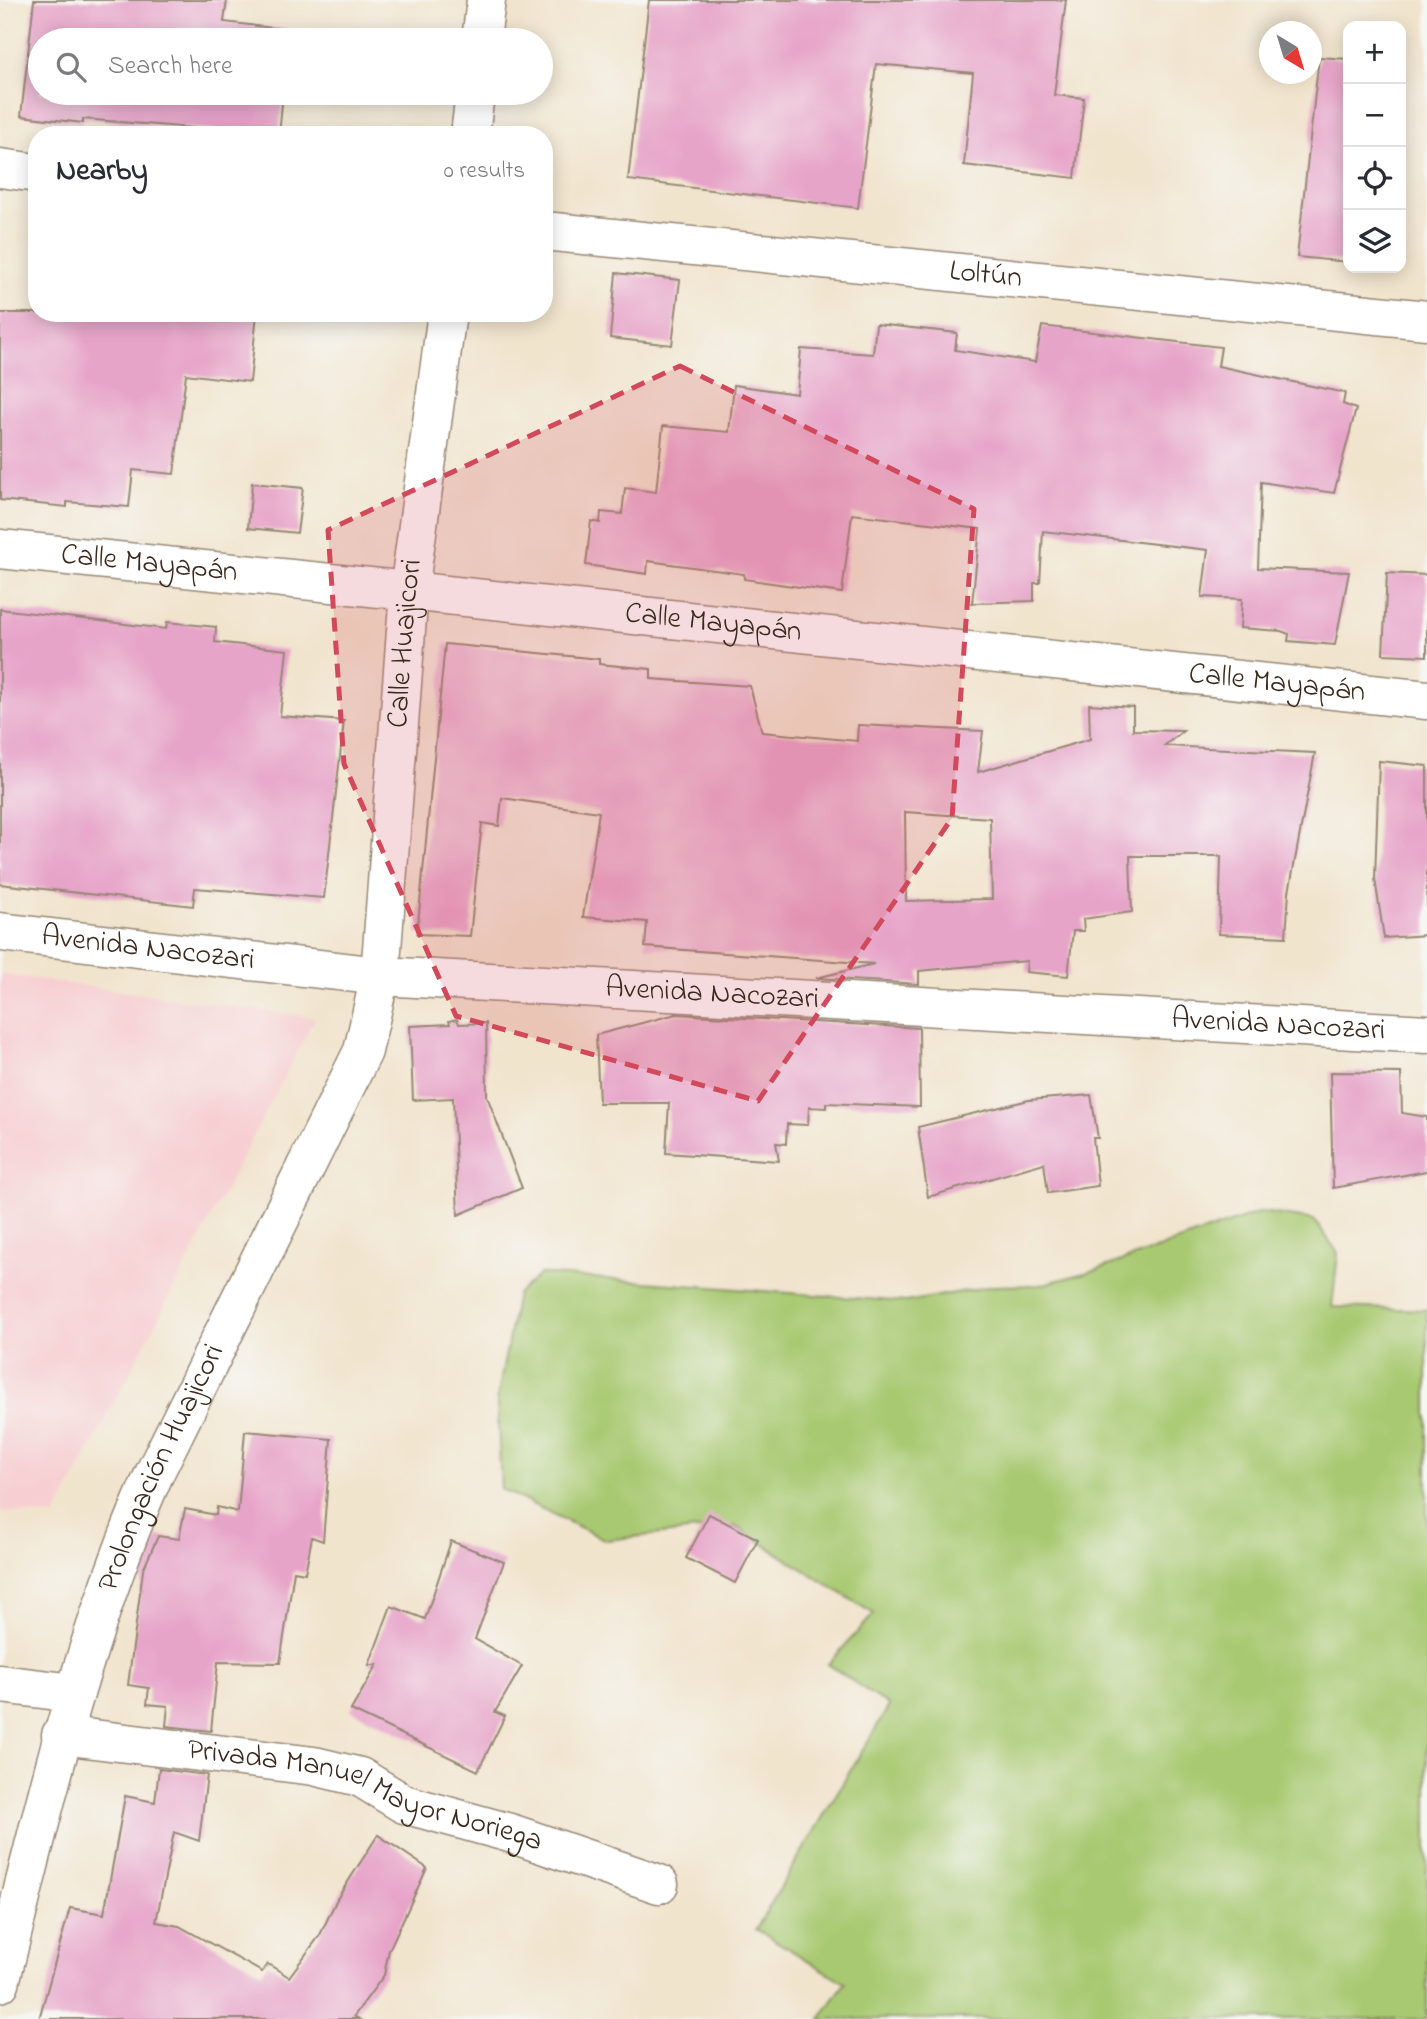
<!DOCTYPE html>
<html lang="en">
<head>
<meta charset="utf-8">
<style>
	:root { --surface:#fff; --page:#f2f2f3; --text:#2b2b33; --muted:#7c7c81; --line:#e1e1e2 }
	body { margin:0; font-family:"Indie Flower",sans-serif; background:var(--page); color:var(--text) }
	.controls { position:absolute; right:21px; top:21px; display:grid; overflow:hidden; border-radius:14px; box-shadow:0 4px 18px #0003 }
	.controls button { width:63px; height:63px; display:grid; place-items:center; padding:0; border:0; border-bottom:2px solid var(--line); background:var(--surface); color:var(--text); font:35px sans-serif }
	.compass { position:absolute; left:1259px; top:21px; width:63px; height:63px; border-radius:50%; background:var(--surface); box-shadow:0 4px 18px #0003; rotate:142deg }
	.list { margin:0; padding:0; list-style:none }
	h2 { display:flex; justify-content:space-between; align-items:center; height:91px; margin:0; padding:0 28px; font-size:30px }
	h2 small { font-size:23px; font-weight:400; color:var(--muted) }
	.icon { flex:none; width:38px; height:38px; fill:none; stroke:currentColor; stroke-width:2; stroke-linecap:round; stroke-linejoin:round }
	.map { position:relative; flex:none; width:1427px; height:2019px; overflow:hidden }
	.search { position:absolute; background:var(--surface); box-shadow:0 4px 18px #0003; left:28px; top:28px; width:525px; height:77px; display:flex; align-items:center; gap:18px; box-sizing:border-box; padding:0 24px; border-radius:38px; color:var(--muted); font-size:26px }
	.panel { position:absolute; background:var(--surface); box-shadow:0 4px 18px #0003; left:28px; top:126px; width:525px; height:196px; border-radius:28px }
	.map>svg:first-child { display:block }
	.built { fill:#f7cfd2 }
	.green { fill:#a8c971; stroke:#727a48; stroke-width:2 }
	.building { fill:#e7a4c9; fill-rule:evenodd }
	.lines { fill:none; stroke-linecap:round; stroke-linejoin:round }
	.minor-casing { stroke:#968776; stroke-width:41 }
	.tertiary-casing { stroke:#968776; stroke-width:41 }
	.minor { stroke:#fff; stroke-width:38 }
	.tertiary { stroke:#fff; stroke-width:38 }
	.marked { fill:#d1495b; fill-opacity:0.2; stroke:#d1495b; stroke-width:5; stroke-dasharray:14 9; stroke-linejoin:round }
	.labels { text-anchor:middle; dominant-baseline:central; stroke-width:5; stroke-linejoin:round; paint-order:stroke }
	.street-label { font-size:30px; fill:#3b2a1e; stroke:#f6f6f2 }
</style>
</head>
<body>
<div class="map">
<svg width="1427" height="2019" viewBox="0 0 1427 2019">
	<rect width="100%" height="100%" fill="#f6f6f2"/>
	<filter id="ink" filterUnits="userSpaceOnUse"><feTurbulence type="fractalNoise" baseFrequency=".0143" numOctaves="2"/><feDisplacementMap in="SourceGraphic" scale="14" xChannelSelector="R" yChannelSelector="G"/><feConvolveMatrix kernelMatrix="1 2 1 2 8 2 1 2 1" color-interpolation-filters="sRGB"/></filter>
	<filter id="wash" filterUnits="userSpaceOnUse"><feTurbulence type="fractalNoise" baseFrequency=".00686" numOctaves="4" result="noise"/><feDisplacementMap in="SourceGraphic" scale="28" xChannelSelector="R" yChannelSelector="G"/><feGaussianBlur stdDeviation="1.57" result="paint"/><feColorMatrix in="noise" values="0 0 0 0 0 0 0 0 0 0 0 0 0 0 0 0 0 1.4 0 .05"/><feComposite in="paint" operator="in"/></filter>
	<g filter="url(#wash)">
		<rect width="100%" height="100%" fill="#f1e4cd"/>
		<path class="built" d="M 0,974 L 315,1018 L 55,1516 L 0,1511 Z"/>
		<path class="green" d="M 1261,1212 L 1314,1220 L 1338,1253 L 1332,1307 L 1427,1310 L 1427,2019 L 820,2019 L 845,1983 L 756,1929 L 889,1706 L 828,1664 L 874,1614 L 735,1526 L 606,1540 L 501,1489 L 497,1400 L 517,1294 L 540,1274 L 906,1302 L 993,1286 L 1040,1285 L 1096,1270 Z"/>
		<g id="blocks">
			<g class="building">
				<path d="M 34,0 L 227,0 L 224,22 L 290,30 L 289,40 L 40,40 L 40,93 L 283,93 L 279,135 L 83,119 L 83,123 L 21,116 Z"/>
				<path d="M 649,0 L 1066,0 L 1054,95 L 1084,98 L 1075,178 L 964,165 L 973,73 L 876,64 L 858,208 L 628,180 Z"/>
				<path d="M 1319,57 L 1348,59 L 1348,262 L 1297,257 Z"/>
				<path d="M 616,273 L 680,280 L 672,345 L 610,338 Z"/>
				<path d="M 0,313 L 257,313 L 250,382 L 186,374 L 174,474 L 133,470 L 129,507 L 67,502 L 67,507 L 0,500 Z"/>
				<path d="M 876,324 L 957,333 L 955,350 L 1035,362 L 1042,326 L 1221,347 L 1218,366 L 1345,393 L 1343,404 L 1356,409 L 1334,493 L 1261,482 L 1258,568 L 1349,572 L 1335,645 L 1288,641 L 1289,634 L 1281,631 L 1240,628 L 1242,599 L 1202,597 L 1208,550 L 1043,531 L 1040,583 L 1034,583 L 1034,601 L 972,603 L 980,529 L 852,514 L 842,593 L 744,579 L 744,574 L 648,561 L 647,574 L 586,565 L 591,521 L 600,523 L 601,512 L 622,514 L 625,488 L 656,492 L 663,426 L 729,432 L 734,385 L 797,394 L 801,349 L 873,354 Z"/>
				<path d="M 252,483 L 303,488 L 297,533 L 248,528 Z"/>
				<path d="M 1387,573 L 1427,575 L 1427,656 L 1383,654 Z"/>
				<path d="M 0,609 L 166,629 L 167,622 L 216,627 L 215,642 L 287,650 L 280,716 L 344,721 L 324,898 L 195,888 L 193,906 L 0,884 Z"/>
				<path d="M 445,644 L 599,659 L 599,664 L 651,669 L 651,679 L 750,686 L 762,732 L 857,741 L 858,725 L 983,731 L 978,772 L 1090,739 L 1089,704 L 1133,707 L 1133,730 L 1183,731 L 1164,746 L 1315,753 L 1289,892 L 1286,937 L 1219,934 L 1221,856 L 1130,856 L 1132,912 L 1083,919 L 1084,931 L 1073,931 L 1068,976 L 1026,972 L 1027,961 L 919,971 L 919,984 L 816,978 L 874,964 L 645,947 L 647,922 L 583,917 L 599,812 L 502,798 L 499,826 L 482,823 L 470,936 L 417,934 ZM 905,812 L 990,818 L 992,899 L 906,901 Z"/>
				<path d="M 1379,761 L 1427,766 L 1427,935 L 1384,938 L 1375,879 Z"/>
				<path d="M 676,1014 L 919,1028 L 920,1107 L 826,1103 L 826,1108 L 809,1107 L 808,1125 L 787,1124 L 786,1144 L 776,1143 L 779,1161 L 666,1153 L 669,1103 L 599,1103 L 596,1035 Z"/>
				<path d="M 457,1019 L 459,1024 L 486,1023 L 487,1096 L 522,1188 L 458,1215 L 453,1098 L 413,1100 L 410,1026 L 450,1024 L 449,1021 Z"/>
				<path d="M 1330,1072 L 1401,1073 L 1402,1113 L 1427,1117 L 1427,1171 L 1333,1188 Z"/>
				<path d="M 1091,1095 L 1098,1138 L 1093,1138 L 1098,1186 L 1048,1193 L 1044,1163 L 928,1197 L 918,1127 L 1029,1100 Z"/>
				<path d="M 245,1431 L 331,1439 L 323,1541 L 312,1537 L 305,1573 L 294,1571 L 280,1663 L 218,1662 L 211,1731 L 166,1726 L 168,1706 L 147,1704 L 149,1688 L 128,1685 L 143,1570 L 158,1536 L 179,1539 L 185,1509 L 216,1515 L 217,1507 L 238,1512 Z"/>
				<path d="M 709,1514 L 758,1539 L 735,1583 L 686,1558 Z"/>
				<path d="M 451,1541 L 504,1562 L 475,1639 L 522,1666 L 495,1712 L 505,1716 L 478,1771 L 351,1710 L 377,1665 L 369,1665 L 391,1606 L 425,1619 Z"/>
				<path d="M 159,1769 L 207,1775 L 199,1841 L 174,1832 L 156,1922 L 179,1926 L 262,1972 L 268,1964 L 289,1977 L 320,1935 L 337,1899 L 378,1835 L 427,1868 L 389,1950 L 384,1975 L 354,2016 L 359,2019 L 39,2019 L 70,1908 L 104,1914 L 125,1796 L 155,1802 Z"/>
			</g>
		</g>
	</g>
	<g filter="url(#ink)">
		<use href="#blocks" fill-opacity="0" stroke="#968776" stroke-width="2"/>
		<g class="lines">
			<g class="minor-casing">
				<g id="minor">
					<path d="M 0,168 L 37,173"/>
					<path id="s1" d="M 544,231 L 1427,320"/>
					<path id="s2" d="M 0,549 L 409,591"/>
					<path d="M 0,1684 L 75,1693"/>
					<path id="s3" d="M 61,1735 L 314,1766 L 360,1777 L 404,1804 L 510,1833 L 659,1884"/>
					<path id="s4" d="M 0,1983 C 43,1810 82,1635 155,1472 L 363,1051 L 380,976 L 1427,1034"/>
				</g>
			</g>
			<g class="tertiary-casing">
				<g id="tertiary">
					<path d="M 481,40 L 486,0"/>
					<path d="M 470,135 L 475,93"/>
					<path id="s5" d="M 409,591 L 1427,700"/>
					<path id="s6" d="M 0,932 L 380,976 L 409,591 L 447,313"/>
				</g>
			</g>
			<use href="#minor" class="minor"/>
			<use href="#tertiary" class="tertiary"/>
		</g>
	</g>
	<path class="marked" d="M 680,366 L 974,509 L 952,818 L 758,1101 L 456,1016 L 344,764 L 328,530 Z"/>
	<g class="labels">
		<g class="street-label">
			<text stroke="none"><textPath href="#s1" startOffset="444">Loltún</textPath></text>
			<text stroke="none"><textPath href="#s2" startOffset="150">Calle Mayapán</textPath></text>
			<text stroke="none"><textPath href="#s5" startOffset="306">Calle Mayapán</textPath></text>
			<text stroke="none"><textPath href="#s6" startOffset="716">Calle Huajicori</textPath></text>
			<text stroke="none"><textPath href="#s5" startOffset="873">Calle Mayapán</textPath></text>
			<text stroke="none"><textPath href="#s6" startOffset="149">Avenida Nacozari</textPath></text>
			<text stroke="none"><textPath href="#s4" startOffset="1414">Avenida Nacozari</textPath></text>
			<text stroke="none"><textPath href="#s4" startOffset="1981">Avenida Nacozari</textPath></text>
			<text stroke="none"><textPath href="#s4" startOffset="541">Prolongación Huajicori</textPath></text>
			<text stroke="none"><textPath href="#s3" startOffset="312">Privada Manuel Mayor Noriega</textPath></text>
		</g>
	</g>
</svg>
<div class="controls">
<button>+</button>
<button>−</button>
<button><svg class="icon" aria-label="locate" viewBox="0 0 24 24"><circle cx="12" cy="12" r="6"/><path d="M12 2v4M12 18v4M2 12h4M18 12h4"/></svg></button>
<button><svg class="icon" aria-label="layers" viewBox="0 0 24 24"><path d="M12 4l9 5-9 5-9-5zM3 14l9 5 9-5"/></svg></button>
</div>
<svg class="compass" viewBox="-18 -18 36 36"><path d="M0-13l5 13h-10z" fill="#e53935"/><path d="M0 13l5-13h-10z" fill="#7c7c81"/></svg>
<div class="search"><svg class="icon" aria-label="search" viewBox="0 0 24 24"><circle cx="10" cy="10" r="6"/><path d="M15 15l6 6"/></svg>Search here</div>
<section class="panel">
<h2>Nearby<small>0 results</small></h2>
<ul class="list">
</ul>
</section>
</div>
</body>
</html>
